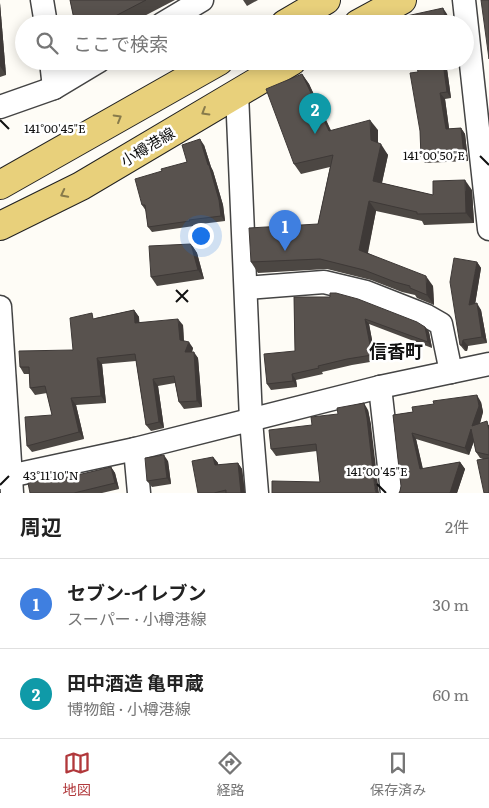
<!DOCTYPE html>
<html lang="ja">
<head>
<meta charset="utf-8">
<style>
	:root { --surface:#fff; --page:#f2f2f2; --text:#222; --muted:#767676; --line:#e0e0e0; --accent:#b1383b }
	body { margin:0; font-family:Literata,"Noto Sans JP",serif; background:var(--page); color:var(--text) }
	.you { position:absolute; left:200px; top:235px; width:18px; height:18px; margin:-12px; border:4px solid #fff; border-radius:50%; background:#1a73e8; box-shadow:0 0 0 8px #1a73e833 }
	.badge { display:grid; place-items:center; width:32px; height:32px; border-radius:50%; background:var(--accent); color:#fff; font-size:16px; font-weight:700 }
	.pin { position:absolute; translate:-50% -41px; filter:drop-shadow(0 1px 2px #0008) }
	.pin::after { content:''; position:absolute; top:26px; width:18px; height:15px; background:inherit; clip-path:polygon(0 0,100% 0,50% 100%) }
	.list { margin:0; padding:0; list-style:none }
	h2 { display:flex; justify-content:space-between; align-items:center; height:65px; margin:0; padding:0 20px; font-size:21px }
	h2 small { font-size:16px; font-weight:400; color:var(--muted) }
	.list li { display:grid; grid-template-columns:32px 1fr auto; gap:15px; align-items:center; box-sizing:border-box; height:90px; padding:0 20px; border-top:1px solid var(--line) }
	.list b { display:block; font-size:19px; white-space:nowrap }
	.list p { margin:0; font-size:16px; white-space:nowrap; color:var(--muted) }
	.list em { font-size:16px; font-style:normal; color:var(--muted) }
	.icon { flex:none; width:28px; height:28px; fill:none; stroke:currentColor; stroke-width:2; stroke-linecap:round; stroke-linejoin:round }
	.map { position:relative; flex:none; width:489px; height:493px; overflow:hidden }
	.search { position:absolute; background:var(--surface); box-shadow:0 2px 12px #0003; left:15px; right:15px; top:15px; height:55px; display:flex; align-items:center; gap:12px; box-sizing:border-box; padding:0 18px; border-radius:28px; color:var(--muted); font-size:19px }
	.sheet { height:245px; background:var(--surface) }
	nav { display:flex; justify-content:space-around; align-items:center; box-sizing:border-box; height:70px; border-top:1px solid var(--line); background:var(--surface); font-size:14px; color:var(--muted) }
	nav a { display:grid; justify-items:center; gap:2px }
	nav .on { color:var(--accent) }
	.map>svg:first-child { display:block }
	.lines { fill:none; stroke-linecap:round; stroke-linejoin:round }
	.minor-casing { stroke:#444; stroke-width:25 }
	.major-casing { stroke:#222; stroke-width:30 }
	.minor { stroke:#fff; stroke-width:22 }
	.major { stroke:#e8d07b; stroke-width:28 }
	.wall { fill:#4c4743 }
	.shaded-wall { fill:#3e3937 }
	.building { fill:#58524e; stroke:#3e3937 }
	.oneway { stroke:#877a4b }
	.ticks { fill:none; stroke:#111; stroke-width:2 }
	.labels { text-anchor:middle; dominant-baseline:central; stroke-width:5; stroke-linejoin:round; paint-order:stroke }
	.street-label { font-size:15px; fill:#111; stroke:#fff }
	.quarter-label { font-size:18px; font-weight:bold; fill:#111; stroke:#fff }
	.ticks-label { font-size:12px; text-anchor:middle; fill:#111; stroke:#fff; stroke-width:5; stroke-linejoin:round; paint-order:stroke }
</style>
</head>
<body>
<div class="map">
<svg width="489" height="493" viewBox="0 0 489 493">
	<rect width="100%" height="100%" fill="#fefcf6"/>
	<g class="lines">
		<g class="minor-casing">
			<g id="minor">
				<path d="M 42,0 L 46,24"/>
				<path d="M 464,0 L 489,229"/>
				<path d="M 162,24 L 202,0"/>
				<path d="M 51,61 L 54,88"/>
				<path d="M 237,93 L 251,420 L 257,493"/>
				<path d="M 0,107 L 54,88 L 99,61"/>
				<path d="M 246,288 L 324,282 L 366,292 L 427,316 L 441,324 L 451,372"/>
				<path d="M 0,307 L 12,493"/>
				<path d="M 380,387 L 392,493"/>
				<path d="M 135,449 L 139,493"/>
				<path d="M 0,478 L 135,449 L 380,387 L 489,364"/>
			</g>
		</g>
		<g class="major-casing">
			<g id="major">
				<path d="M 285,24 L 326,0"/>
				<path d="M 358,24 L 402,0"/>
				<path d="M 0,185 L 219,61"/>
				<path d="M 0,226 L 81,186 L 292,61"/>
			</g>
		</g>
		<use href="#minor" class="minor"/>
		<use href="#major" class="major"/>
	</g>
	<g class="wall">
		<path d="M 70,0 L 175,0 L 129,24 L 75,24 Z"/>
		<path d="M 243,0 L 258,0 L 247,6 Z"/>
		<path d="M 0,3 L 6,75 L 0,77 Z"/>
		<path d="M 416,61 L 455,61 L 456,68 L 447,69 L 451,98 L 445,99 L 449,129 L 461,128 L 465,134 L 468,161 L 425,163 L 421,157 L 418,72 Z"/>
		<path d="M 302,74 L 309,84 L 331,131 L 378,130 L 378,143 L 388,155 L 382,183 L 433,195 L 472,190 L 474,223 L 424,225 L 422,221 L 376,211 L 368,253 L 433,286 L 434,305 L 417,298 L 415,295 L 402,292 L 371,280 L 327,269 L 258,273 L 251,262 L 318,224 L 330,167 L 301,174 L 294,164 Z"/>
		<path d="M 204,145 L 211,167 L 213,171 L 223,205 L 225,221 L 193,225 L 194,226 L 152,232 L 148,227 L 146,211 L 142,205 L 162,171 L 187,162 Z"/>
		<path d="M 191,244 L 197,253 L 204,279 L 157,286 L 151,277 Z"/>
		<path d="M 477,262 L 481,268 L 475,304 L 481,310 L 487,343 L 468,346 L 467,351 L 465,351 L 460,345 Z"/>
		<path d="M 294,297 L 425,327 L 429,332 L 432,348 L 369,324 L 376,361 L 352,365 L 322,372 L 323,374 L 296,380 L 297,387 L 271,390 L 267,384 L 295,351 Z"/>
		<path d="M 134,310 L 139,317 L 139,322 L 183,325 L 184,341 L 193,348 L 192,352 L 198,358 L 202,407 L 184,409 L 179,402 L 175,383 L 158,386 L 164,428 L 151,431 L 146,425 L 136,361 L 102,364 L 106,403 L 76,405 L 84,439 L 32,452 L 27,446 L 52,415 L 47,393 L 35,395 L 30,388 L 29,374 L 24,374 L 20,367 L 73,350 L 96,318 Z"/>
		<path d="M 481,402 L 483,412 L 480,424 L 489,425 L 489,493 L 483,459 L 480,458 L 476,452 L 474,441 L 469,455 L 416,439 L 423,469 L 460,462 L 465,469 L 457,493 L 399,493 L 400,491 L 401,486 L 393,415 Z"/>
		<path d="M 368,410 L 371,425 L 320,482 L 317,451 L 276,456 L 271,449 L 312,425 Z"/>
		<path d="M 213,457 L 218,463 L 218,465 L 238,463 L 242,469 L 245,493 L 198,493 Z"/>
		<path d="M 168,461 L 171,484 L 152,487 L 147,481 Z"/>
		<path d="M 111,467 L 115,473 L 119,489 L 102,493 L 30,493 L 66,478 Z"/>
	</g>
	<g class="shaded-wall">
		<path d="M 0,3 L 6,75 L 0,66 Z"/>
		<path d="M 443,8 L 447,14 L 450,24 L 447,24 Z"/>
		<path d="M 452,61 L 455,61 L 456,68 Z"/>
		<path d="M 443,63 L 447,69 L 451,98 L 447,92 Z"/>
		<path d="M 302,74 L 309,84 L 336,141 L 329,131 Z"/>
		<path d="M 440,93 L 445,99 L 450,135 L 446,129 Z"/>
		<path d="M 370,120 L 378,130 L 378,150 L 371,140 Z"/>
		<path d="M 461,128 L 465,134 L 468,161 L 464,155 Z"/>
		<path d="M 200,139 L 204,145 L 211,167 L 213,171 L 223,205 L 225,221 L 221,216 L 208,165 Z"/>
		<path d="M 381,144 L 388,155 L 380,191 L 373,181 Z"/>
		<path d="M 465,180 L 472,190 L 474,223 L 466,213 Z"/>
		<path d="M 369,201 L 376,211 L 366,260 L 359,250 Z"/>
		<path d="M 191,244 L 197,253 L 204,279 L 198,270 Z"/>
		<path d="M 477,262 L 481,268 L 474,311 L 469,305 Z"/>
		<path d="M 426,276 L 433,286 L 434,305 L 427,295 Z"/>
		<path d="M 477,303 L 481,310 L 487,343 L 482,337 Z"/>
		<path d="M 134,310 L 139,317 L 140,329 L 135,323 Z"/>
		<path d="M 178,319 L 183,325 L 184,347 L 180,340 Z"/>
		<path d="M 365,319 L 369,324 L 376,361 L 372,355 Z"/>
		<path d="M 425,327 L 429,332 L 432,348 L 428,342 Z"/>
		<path d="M 463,340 L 468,346 L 467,351 L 462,345 Z"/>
		<path d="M 189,342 L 193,348 L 190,359 L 185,352 Z"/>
		<path d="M 194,352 L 198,358 L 202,407 L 197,401 Z"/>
		<path d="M 97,358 L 102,364 L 106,403 L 101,396 Z"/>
		<path d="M 292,374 L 296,380 L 297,387 L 293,381 Z"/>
		<path d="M 153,379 L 158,386 L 164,428 L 159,422 Z"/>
		<path d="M 477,395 L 481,402 L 483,412 L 477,432 L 472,426 Z"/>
		<path d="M 71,398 L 76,405 L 84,439 L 79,432 Z"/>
		<path d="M 364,403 L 368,410 L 371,425 L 379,493 L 376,493 L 375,489 Z"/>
		<path d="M 471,429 L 476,435 L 469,455 L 465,448 Z"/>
		<path d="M 412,433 L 416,439 L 424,475 L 420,469 Z"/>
		<path d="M 164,455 L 168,461 L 171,484 L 167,478 Z"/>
		<path d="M 213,457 L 218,463 L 219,471 L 215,465 Z"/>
		<path d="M 460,462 L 465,469 L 457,493 L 450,493 Z"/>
		<path d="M 238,463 L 242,469 L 245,493 L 241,493 Z"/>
		<path d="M 111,467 L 115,473 L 119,489 L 115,483 Z"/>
	</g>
	<g class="building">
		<path d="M 70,0 L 146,0 L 100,24 L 75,24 Z"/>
		<path d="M 481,0 L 489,0 L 489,59 Z"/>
		<path d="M 443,8 L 447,24 L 403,24 L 402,17 Z"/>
		<path d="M 416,61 L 452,61 L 443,63 L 447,92 L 440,93 L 446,129 L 461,128 L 464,155 L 421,157 L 420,131 L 410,73 L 418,72 Z"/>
		<path d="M 302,74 L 329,131 L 370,120 L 371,140 L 381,144 L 373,181 L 433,195 L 433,181 L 465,180 L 466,213 L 417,214 L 417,212 L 369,201 L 359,250 L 426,276 L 427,295 L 410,288 L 410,286 L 395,282 L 364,270 L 320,259 L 251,262 L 249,228 L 318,224 L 333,155 L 294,164 L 266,89 Z"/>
		<path d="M 200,139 L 208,165 L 209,165 L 219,200 L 221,216 L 189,220 L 190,221 L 148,227 L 145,205 L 142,205 L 135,179 L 162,171 L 161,169 L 187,162 L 182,145 Z"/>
		<path d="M 191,244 L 198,270 L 151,277 L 149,246 Z"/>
		<path d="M 454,258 L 477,262 L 469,305 L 477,303 L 482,337 L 463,340 L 462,345 L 460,345 L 450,282 Z"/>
		<path d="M 330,293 L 336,293 L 358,299 L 417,322 L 425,327 L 428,342 L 365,319 L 372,355 L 347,359 L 318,366 L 319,368 L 292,374 L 293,381 L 267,384 L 264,354 L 295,351 L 294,297 L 330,297 Z"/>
		<path d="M 134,310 L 135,323 L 178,319 L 180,340 L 189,342 L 185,352 L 194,352 L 197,401 L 179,402 L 174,376 L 153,379 L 159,422 L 146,425 L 135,354 L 97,358 L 101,396 L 71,398 L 79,432 L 27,446 L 25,417 L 52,415 L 45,386 L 30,388 L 29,367 L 20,367 L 19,351 L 73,350 L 70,318 L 92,313 L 93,319 Z"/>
		<path d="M 477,395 L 479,406 L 472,426 L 487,421 L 489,430 L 489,455 L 476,452 L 471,429 L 465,448 L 412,433 L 420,469 L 460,462 L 450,493 L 399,493 L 400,491 L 401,486 L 393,415 L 413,412 L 412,407 L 434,404 L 433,401 Z"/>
		<path d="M 364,403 L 367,418 L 375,489 L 376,493 L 272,493 L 272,481 L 320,482 L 316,444 L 271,449 L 269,430 L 312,425 L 311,417 L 338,414 L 337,408 Z"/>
		<path d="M 164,455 L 167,478 L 147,481 L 145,458 Z"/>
		<path d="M 213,457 L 215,465 L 238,463 L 241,493 L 226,493 L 226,490 L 214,493 L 198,493 L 192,461 Z"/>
		<path d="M 489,458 L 489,493 L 484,493 L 477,460 Z"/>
		<path d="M 111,467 L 115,483 L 74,493 L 30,493 L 28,483 L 64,475 L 65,478 Z"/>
	</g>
	<defs><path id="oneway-chevron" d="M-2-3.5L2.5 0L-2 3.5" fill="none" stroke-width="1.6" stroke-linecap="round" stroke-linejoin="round" transform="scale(1.25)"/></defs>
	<g class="oneway">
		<use href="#oneway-chevron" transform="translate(205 112) rotate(149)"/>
		<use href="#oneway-chevron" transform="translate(118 118) rotate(-30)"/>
		<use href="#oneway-chevron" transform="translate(64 194) rotate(153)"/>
	</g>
	<path class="ticks" d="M 0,120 L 9,129M 480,156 L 489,165M 176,290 L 188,302M 176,302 L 188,290M 377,484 L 386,493M 0,485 L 9,476"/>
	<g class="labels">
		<g class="street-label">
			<text transform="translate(147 146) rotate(-31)">小樽港線</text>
		</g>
		<g class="quarter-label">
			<text x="396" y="350">信香町</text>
		</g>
	</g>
	<g class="ticks-label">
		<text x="55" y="133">141°00'45"E</text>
		<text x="434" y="160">141°00'50"E</text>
		<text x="377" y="476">141°00'45"E</text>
		<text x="51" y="480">43°11'10"N</text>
	</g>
</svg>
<div class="you"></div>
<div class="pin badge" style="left:285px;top:251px;background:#3f7fe0">1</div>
<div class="pin badge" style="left:315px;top:134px;background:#0f9aa8">2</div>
<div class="search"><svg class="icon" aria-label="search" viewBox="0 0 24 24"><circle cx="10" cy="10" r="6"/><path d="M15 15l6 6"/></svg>ここで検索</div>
</div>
<section class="sheet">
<h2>周辺<small>2件</small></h2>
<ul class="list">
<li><span class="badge" style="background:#3f7fe0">1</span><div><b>セブン-イレブン</b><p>スーパー · 小樽港線</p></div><em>30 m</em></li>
<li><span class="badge" style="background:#0f9aa8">2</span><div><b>田中酒造 亀甲蔵</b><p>博物館 · 小樽港線</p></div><em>60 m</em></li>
</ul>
</section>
<nav>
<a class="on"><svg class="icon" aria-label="map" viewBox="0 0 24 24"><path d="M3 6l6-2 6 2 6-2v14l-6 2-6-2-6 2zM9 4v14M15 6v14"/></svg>地図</a>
<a><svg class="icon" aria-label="directions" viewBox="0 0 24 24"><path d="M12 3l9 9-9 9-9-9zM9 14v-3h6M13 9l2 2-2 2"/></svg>経路</a>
<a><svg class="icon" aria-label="saved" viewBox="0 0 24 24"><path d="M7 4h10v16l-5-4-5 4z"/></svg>保存済み</a>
</nav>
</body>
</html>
